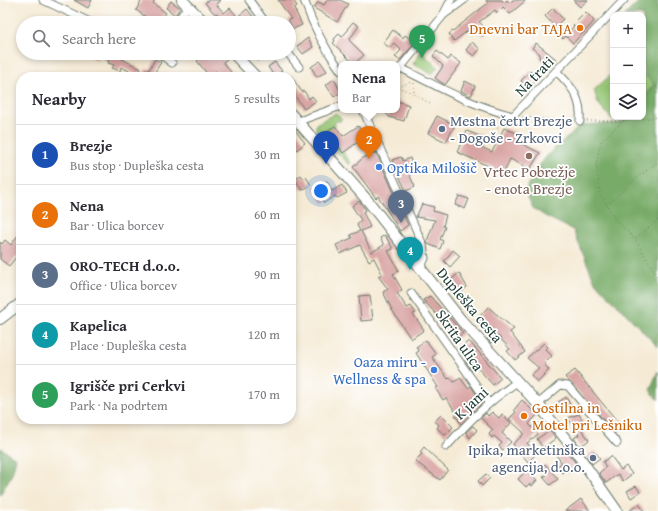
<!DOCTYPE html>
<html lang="en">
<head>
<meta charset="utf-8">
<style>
	:root { --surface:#fff; --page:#f7f7f7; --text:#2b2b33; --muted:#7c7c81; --line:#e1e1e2; --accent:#d93025 }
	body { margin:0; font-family:"Gentium Book Plus",serif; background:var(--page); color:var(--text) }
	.controls { position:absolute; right:12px; top:12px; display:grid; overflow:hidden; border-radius:8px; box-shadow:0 2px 6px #0003 }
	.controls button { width:36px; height:36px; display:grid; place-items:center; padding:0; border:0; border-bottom:1px solid var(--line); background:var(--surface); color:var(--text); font:20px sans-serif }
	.you { position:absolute; left:321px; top:191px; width:14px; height:14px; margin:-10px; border:3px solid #fff; border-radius:50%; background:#1a73e8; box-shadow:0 0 0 6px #1a73e833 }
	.badge { display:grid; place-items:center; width:26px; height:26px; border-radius:50%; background:var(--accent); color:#fff; font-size:13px; font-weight:700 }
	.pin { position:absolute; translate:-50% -33px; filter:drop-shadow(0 1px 2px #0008) }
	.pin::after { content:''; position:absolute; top:21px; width:14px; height:12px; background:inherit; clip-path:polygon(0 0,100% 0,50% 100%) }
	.popup { position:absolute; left:338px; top:61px; width:62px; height:52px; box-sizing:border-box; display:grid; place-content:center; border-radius:8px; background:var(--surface); filter:drop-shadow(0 1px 3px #0005); font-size:13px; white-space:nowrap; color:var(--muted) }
	.popup b { font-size:15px; color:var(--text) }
	.popup::after { content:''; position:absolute; left:50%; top:100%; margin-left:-8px; border:8px solid transparent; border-top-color:var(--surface) }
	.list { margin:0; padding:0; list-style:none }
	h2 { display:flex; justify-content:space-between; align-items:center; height:52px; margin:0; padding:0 16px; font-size:17px }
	h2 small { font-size:13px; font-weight:400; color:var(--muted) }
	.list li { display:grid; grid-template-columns:26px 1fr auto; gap:12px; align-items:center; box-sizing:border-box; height:60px; padding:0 16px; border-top:1px solid var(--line) }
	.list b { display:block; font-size:15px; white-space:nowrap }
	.list p { margin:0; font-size:13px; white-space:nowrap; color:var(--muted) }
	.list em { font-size:13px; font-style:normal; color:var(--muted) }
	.icon { flex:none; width:22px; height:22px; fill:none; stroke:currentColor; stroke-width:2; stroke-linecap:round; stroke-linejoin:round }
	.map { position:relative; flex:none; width:658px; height:511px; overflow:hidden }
	.search { position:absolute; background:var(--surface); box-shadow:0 2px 6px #0003; left:16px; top:16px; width:280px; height:44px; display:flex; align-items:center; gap:10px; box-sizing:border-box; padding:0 14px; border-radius:22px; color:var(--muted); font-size:15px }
	.panel { position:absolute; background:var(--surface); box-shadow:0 2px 6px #0003; left:16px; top:72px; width:280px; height:352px; border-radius:16px }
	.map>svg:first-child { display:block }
	.green { fill:#96c676; stroke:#5a8255 }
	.forest { fill:#78ab67; stroke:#4c744e }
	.building { fill:#d9a5a4 }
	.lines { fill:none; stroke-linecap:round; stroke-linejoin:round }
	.street-casing { stroke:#6a7a6c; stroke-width:9 }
	.secondary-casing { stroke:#6a7a6c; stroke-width:12 }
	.path { stroke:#6a7a6c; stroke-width:1; stroke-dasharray:1 3; stroke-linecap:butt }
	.street { stroke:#fff; stroke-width:7 }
	.secondary { stroke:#fff; stroke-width:10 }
	.food-dot { fill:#e8710a; stroke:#fff; stroke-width:1.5 }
	.service-dot { fill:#5c6f8a; stroke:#fff; stroke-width:1.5 }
	.education-dot { fill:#8d6e63; stroke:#fff; stroke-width:1.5 }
	.shop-dot { fill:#3f7fe0; stroke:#fff; stroke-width:1.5 }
	.labels { text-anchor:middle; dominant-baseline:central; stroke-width:3.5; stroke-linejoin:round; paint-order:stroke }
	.food-label { font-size:15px; fill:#c56008; stroke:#fff; text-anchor:end }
	.street-label { font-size:15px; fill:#1f3d34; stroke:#fff }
	.service-label { font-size:15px; fill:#4e5e75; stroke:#fff; text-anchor:start }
	.shop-label { font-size:15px; fill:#366cbe; stroke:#fff; text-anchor:start }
	.education-label { font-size:15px; fill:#785e54; stroke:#fff }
</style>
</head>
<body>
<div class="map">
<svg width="658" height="511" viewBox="0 0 658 511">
	<rect width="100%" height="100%" fill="#fff"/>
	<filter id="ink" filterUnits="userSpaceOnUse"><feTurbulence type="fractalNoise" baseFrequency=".025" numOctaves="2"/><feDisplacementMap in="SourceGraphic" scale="8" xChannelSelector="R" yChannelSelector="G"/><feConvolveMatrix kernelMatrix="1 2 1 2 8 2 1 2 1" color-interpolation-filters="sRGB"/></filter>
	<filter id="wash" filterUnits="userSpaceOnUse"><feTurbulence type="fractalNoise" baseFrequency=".012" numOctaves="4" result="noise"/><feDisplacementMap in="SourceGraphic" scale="16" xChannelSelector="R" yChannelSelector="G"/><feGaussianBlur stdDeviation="0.9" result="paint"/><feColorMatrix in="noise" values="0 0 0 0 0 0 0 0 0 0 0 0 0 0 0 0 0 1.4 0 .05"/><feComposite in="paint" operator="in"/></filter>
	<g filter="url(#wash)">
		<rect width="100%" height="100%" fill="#f5ead4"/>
		<g class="green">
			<path d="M 421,52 L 438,67 L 432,74 L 413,64 Z"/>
			<path d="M 613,73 L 613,117 L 621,117 L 620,118 L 611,118 L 598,103 L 594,90 Z"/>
			<path d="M 643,73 L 654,85 L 643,96 Z"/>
			<path d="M 336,113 L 342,119 L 339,122 L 338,120 L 334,123 L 336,125 L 328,131 L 351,163 L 349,164 L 319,134 L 316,129 L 316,124 Z"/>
		</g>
		<g class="forest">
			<path d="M 640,0 L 658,0 L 658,347 L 595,282 L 573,230 L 545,216 L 533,208 L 525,191 C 531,179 538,166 547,156 C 557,144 570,138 580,125 L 620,123 L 625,117 L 643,117 L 643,98 L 655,85 L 643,71 L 643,15 L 625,15 Z"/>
			<path d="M 658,371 L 658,400 L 650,390 Z"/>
			<path d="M 0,448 L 16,458 L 12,474 L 0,495 Z"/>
		</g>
		<g id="blocks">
			<g class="building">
				<path d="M 74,0 L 92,0 L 88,8 Z"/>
				<path d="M 142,0 L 155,0 L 153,3 L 166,13 L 158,23 L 148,23 L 150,20 L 136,10 Z"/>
				<path d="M 209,0 L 220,0 L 216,4 L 224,13 L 230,8 L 236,15 L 225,23 L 217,13 L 215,14 L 205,3 Z"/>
				<path d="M 278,0 L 293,0 L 297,6 L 294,8 L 302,25 L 293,29 L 288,20 L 291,19 Z"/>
				<path d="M 327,0 L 340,0 L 348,4 L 337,22 L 314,8 L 318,2 L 324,5 Z"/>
				<path d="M 486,0 L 502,0 L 504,3 L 507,0 L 510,3 L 513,0 L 526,0 L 510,14 L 503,7 L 497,13 L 495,10 L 479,22 L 488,30 L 483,36 L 473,27 L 454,41 L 449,34 L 488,3 Z"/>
				<path d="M 573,0 L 588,0 L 580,7 Z"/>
				<path d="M 171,1 L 180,8 L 175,15 L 166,8 Z"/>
				<path d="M 553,8 L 563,19 L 555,27 L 545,16 Z"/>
				<path d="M 247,9 L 258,23 L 241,23 L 236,18 Z"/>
				<path d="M 586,12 L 594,21 L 591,25 L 573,43 L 566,36 L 563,39 L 559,34 L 563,30 L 567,34 L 574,26 L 573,25 Z"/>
				<path d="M 353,22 L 359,26 L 349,40 L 364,55 L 354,64 L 333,43 L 335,41 L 334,39 L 339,34 L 342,37 L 349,29 L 348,28 Z"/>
				<path d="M 393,30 L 403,38 L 405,35 L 415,43 L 400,60 L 395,57 L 401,50 L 394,43 L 390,48 L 383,43 Z"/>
				<path d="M 308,38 L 313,47 L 303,54 L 297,46 Z"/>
				<path d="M 472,42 L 480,49 L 474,56 L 466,50 Z"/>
				<path d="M 536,43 L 556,59 L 549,67 L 540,59 L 539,56 L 540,54 L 532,48 Z"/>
				<path d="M 437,51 L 448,60 L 451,56 L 461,63 L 445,85 L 435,78 L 443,66 L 433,56 Z"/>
				<path d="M 85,53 L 111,53 L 141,69 L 138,75 L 121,67 L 120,71 L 112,68 L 114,65 L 108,63 L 109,61 L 99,56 L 97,60 Z"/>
				<path d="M 207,53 L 222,53 L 227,59 L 223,62 L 235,77 L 221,77 L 216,71 L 209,76 L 197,61 Z"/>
				<path d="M 252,53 L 270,53 L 257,61 Z"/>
				<path d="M 155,59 L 161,62 L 152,77 L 144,73 L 147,68 L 149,70 Z"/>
				<path d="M 320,61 L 327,71 L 317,77 L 311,67 Z"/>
				<path d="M 275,62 L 282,71 L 274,76 L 268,67 Z"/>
				<path d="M 530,71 L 538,78 L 529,88 L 521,81 Z"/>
				<path d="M 291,76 L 302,92 L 304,91 L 309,99 L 312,96 L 316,101 L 304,109 L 291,90 Z"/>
				<path d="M 334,79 L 341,92 L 334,97 L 326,85 Z"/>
				<path d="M 465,81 L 475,86 L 471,96 L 461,91 Z"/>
				<path d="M 397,101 L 409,105 L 404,121 L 389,117 L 384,110 L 397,110 Z"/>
				<path d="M 437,116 L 455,125 L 446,142 L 428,133 Z"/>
				<path d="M 335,126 L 343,136 L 358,126 L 366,136 L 343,153 L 328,130 Z"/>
				<path d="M 504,128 L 521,135 L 518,142 L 540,153 L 530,169 L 510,159 L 504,173 L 457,152 L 467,131 L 485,138 L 481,147 L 492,152 Z"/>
				<path d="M 295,130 L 305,143 L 291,155 L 291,133 Z"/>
				<path d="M 376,152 L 408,225 L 400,231 L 378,196 L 376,198 L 353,167 L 363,158 Z"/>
				<path d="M 401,157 L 403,161 L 410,158 L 412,165 L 406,167 L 415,187 L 406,191 L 392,160 Z"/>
				<path d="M 301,175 L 304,179 L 306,177 L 311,185 L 302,190 L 295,179 Z"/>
				<path d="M 327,181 L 332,191 L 342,185 L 347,193 L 337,198 L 335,196 L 324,203 L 314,188 Z"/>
				<path d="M 459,196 L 469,199 L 465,209 L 455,205 Z"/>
				<path d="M 359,201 L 366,210 L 363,212 L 370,227 L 361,231 L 369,247 L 372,252 L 384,245 L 380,238 L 385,235 L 393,249 L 388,251 L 399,271 L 393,274 L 402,290 L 397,293 L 407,308 L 411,306 L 416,313 L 413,314 L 424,330 L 411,339 L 392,310 L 383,292 L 388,289 L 378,276 L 382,274 L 374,258 L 369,261 L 360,245 L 340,254 L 336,245 L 352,238 L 350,235 L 360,231 L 357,225 L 361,220 L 352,206 Z"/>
				<path d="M 422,204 L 434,207 L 433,211 L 446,215 L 443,226 L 445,227 L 440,239 L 443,241 L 440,249 L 428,244 L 427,241 L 435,220 L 416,217 Z"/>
				<path d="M 21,231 L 21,259 L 17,256 L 9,266 L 0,259 L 0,242 L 2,244 L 5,240 L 11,245 Z"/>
				<path d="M 453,250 L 460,256 L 450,267 L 444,261 Z"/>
				<path d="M 459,273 L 467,287 L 455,297 L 446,284 Z"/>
				<path d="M 370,295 L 373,320 L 361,321 L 359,296 Z"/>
				<path d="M 430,296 L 463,333 L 455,339 L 439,317 L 423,300 Z"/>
				<path d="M 488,307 L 514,329 L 510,332 L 525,352 L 515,360 L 507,351 L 510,349 L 498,336 L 491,343 L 487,339 L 494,331 L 478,318 Z"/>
				<path d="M 426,340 L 436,354 L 432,357 L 448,379 L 450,377 L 454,382 L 460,378 L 468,388 L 471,386 L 481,401 L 481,404 L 461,424 L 455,415 L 457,414 L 446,398 L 443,400 L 435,388 L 438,387 L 416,353 L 419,351 L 416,347 Z"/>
				<path d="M 469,341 L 501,378 L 493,385 L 477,367 L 472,371 L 465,360 L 467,359 L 464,356 L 467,354 L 461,347 Z"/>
				<path d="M 544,343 L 548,347 L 545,349 L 552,356 L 544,364 L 549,370 L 537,382 L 531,375 L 539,368 L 527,358 Z"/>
				<path d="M 575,370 L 622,427 L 615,433 L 565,377 Z"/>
				<path d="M 566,397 L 571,406 L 561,413 L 555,404 Z"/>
				<path d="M 522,400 L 537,415 L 529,424 L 538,434 L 527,443 L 536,454 L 528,462 L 513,444 L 523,435 L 523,432 L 509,419 L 516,412 L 514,410 Z"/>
				<path d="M 492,412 L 499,418 L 502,414 L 511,423 L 502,433 L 511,442 L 503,450 L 499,446 L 502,443 L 494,436 L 492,438 L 489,434 L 493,430 L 481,418 L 486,413 L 488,416 Z"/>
				<path d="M 579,414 L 584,423 L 579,426 L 589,440 L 580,447 L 574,438 L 579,435 L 568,418 Z"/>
				<path d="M 441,415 L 453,427 L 445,435 L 437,428 L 439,425 L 435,421 Z"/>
				<path d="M 473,426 L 477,430 L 470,438 L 466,432 Z"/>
				<path d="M 550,430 L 556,438 L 543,448 L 537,439 Z"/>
				<path d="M 424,447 L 448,470 L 440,480 L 415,461 L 422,454 L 420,452 Z"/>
				<path d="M 564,448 L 578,466 L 570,473 L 567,469 L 562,473 L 557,466 L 562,463 L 556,455 Z"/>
				<path d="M 594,451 L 600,458 L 592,464 L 587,457 Z"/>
				<path d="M 611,456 L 621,470 L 626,466 L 632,474 L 623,481 L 618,474 L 606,483 L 599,473 L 606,467 L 603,462 Z"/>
				<path d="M 545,464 L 558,479 L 550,485 L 543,477 L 547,475 L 541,468 Z"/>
				<path d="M 526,471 L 537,480 L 532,486 L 529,484 L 526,487 L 518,479 Z"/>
				<path d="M 486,474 L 490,478 L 482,486 L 478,481 Z"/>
				<path d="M 636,486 L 640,492 L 631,498 L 627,491 Z"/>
				<path d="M 581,499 L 590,511 L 565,511 Z"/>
				<path d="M 639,504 L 644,511 L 629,511 Z"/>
			</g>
		</g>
	</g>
	<g filter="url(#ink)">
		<use href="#blocks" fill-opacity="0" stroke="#6a7a6c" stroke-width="1"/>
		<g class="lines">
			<g class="street-casing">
				<g id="street">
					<path d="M 43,0 L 92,23"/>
					<path d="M 249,0 L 266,23"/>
					<path d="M 304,0 C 313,26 325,49 341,71"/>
					<path d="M 445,14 L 464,0"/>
					<path d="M 176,23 L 188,6"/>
					<path d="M 159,53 L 172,63"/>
					<path d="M 288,53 L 299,67"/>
					<path d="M 401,68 C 438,87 473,106 513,116 L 624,0"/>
					<path d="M 556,71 C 572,86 582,99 580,121"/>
					<path d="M 397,72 L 442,17 L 451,0"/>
					<path d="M 363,110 L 423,245 L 425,258 L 420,269"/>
					<path d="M 299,121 L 341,106"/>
					<path d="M 411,293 L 488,402"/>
					<path d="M 538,404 L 560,385 L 568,386 L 617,443"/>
					<path d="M 446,447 C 469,421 489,401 517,382"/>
				</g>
			</g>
			<g class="secondary-casing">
				<g id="secondary">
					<path d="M 182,0 L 205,23"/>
					<path d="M 233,53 L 256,77"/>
					<path d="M 291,114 L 368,201 L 461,320 L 538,404 L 576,452 L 617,511"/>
					<path d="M 0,319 L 21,303"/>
				</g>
			</g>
			<g class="path">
				<path d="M 397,87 L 411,92 L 432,105"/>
				<path d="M 398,87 L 411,82"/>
				<path d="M 414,92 L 414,83"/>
				<path d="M 643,101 L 658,85"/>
				<path d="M 522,117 L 572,121"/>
				<path d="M 628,117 L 601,141 L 596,164 L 600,193 L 614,218 L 635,239"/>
				<path d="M 374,118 L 375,110"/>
				<path d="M 587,121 L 625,121 L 658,117"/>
				<path d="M 488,146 L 501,122"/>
				<path d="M 607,205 L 639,176 L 658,162"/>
				<path d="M 658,220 L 635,239 L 658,278"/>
			</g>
			<use href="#street" class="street"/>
			<use href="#secondary" class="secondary"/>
		</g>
	</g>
	<g class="food-dot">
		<circle cx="580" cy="28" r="4"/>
		<circle cx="524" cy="416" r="4"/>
	</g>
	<g class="service-dot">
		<circle cx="442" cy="129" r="4"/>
		<circle cx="593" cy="458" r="4"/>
	</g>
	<circle class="education-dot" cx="529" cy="156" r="4"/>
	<g class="shop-dot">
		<circle cx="379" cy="167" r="4"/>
		<circle cx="434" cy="370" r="4"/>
	</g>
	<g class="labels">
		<g class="food-label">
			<text x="572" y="28">Dnevni bar TAJA</text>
			<text x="532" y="407" text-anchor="start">Gostilna in<tspan x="532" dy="17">Motel pri Lešniku</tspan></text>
		</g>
		<g class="street-label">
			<text transform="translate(534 76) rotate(-46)">Na trati</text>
			<text transform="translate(470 305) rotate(50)">Dupleška cesta</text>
			<text transform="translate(460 340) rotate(55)">Skrita ulica</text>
			<text transform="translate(471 403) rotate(-43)">K jami</text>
		</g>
		<g class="service-label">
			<text x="450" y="120">Mestna četrt Brezje<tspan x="450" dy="17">- Dogoše - Zrkovci</tspan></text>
			<text x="585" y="449" text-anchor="end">Ipika, marketinška<tspan x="585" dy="17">agencija, d.o.o.</tspan></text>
		</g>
		<g class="shop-label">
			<text x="387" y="167">Optika Milošič</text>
			<text x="426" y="361" text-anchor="end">Oaza miru -<tspan x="426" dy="17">Wellness &amp; spa</tspan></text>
		</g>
		<g class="education-label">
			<text x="529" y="171">Vrtec Pobrežje<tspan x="529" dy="17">- enota Brezje</tspan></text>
		</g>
	</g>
</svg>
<div class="controls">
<button>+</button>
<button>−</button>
<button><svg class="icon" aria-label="layers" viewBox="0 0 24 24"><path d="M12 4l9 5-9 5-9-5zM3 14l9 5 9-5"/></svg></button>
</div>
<div class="you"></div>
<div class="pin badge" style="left:326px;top:164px;background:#1a4fb4">1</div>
<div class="pin badge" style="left:369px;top:159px;background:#e8710a">2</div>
<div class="popup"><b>Nena</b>Bar</div>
<div class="pin badge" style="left:401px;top:223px;background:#5c6f8a">3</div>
<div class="pin badge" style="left:410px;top:270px;background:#0f9aa8">4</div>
<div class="pin badge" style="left:422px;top:58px;background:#2e9e5b">5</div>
<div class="search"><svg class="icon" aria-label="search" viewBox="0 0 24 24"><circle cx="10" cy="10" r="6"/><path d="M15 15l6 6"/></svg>Search here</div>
<section class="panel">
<h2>Nearby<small>5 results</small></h2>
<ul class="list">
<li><span class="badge" style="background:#1a4fb4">1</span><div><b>Brezje</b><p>Bus stop · Dupleška cesta</p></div><em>30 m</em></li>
<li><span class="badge" style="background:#e8710a">2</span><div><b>Nena</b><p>Bar · Ulica borcev</p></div><em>60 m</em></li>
<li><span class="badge" style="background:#5c6f8a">3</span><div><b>ORO-TECH d.o.o.</b><p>Office · Ulica borcev</p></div><em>90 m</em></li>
<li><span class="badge" style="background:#0f9aa8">4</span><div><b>Kapelica</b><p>Place · Dupleška cesta</p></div><em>120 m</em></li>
<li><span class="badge" style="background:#2e9e5b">5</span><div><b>Igrišče pri Cerkvi</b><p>Park · Na podrtem</p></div><em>170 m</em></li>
</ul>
</section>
</div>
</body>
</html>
